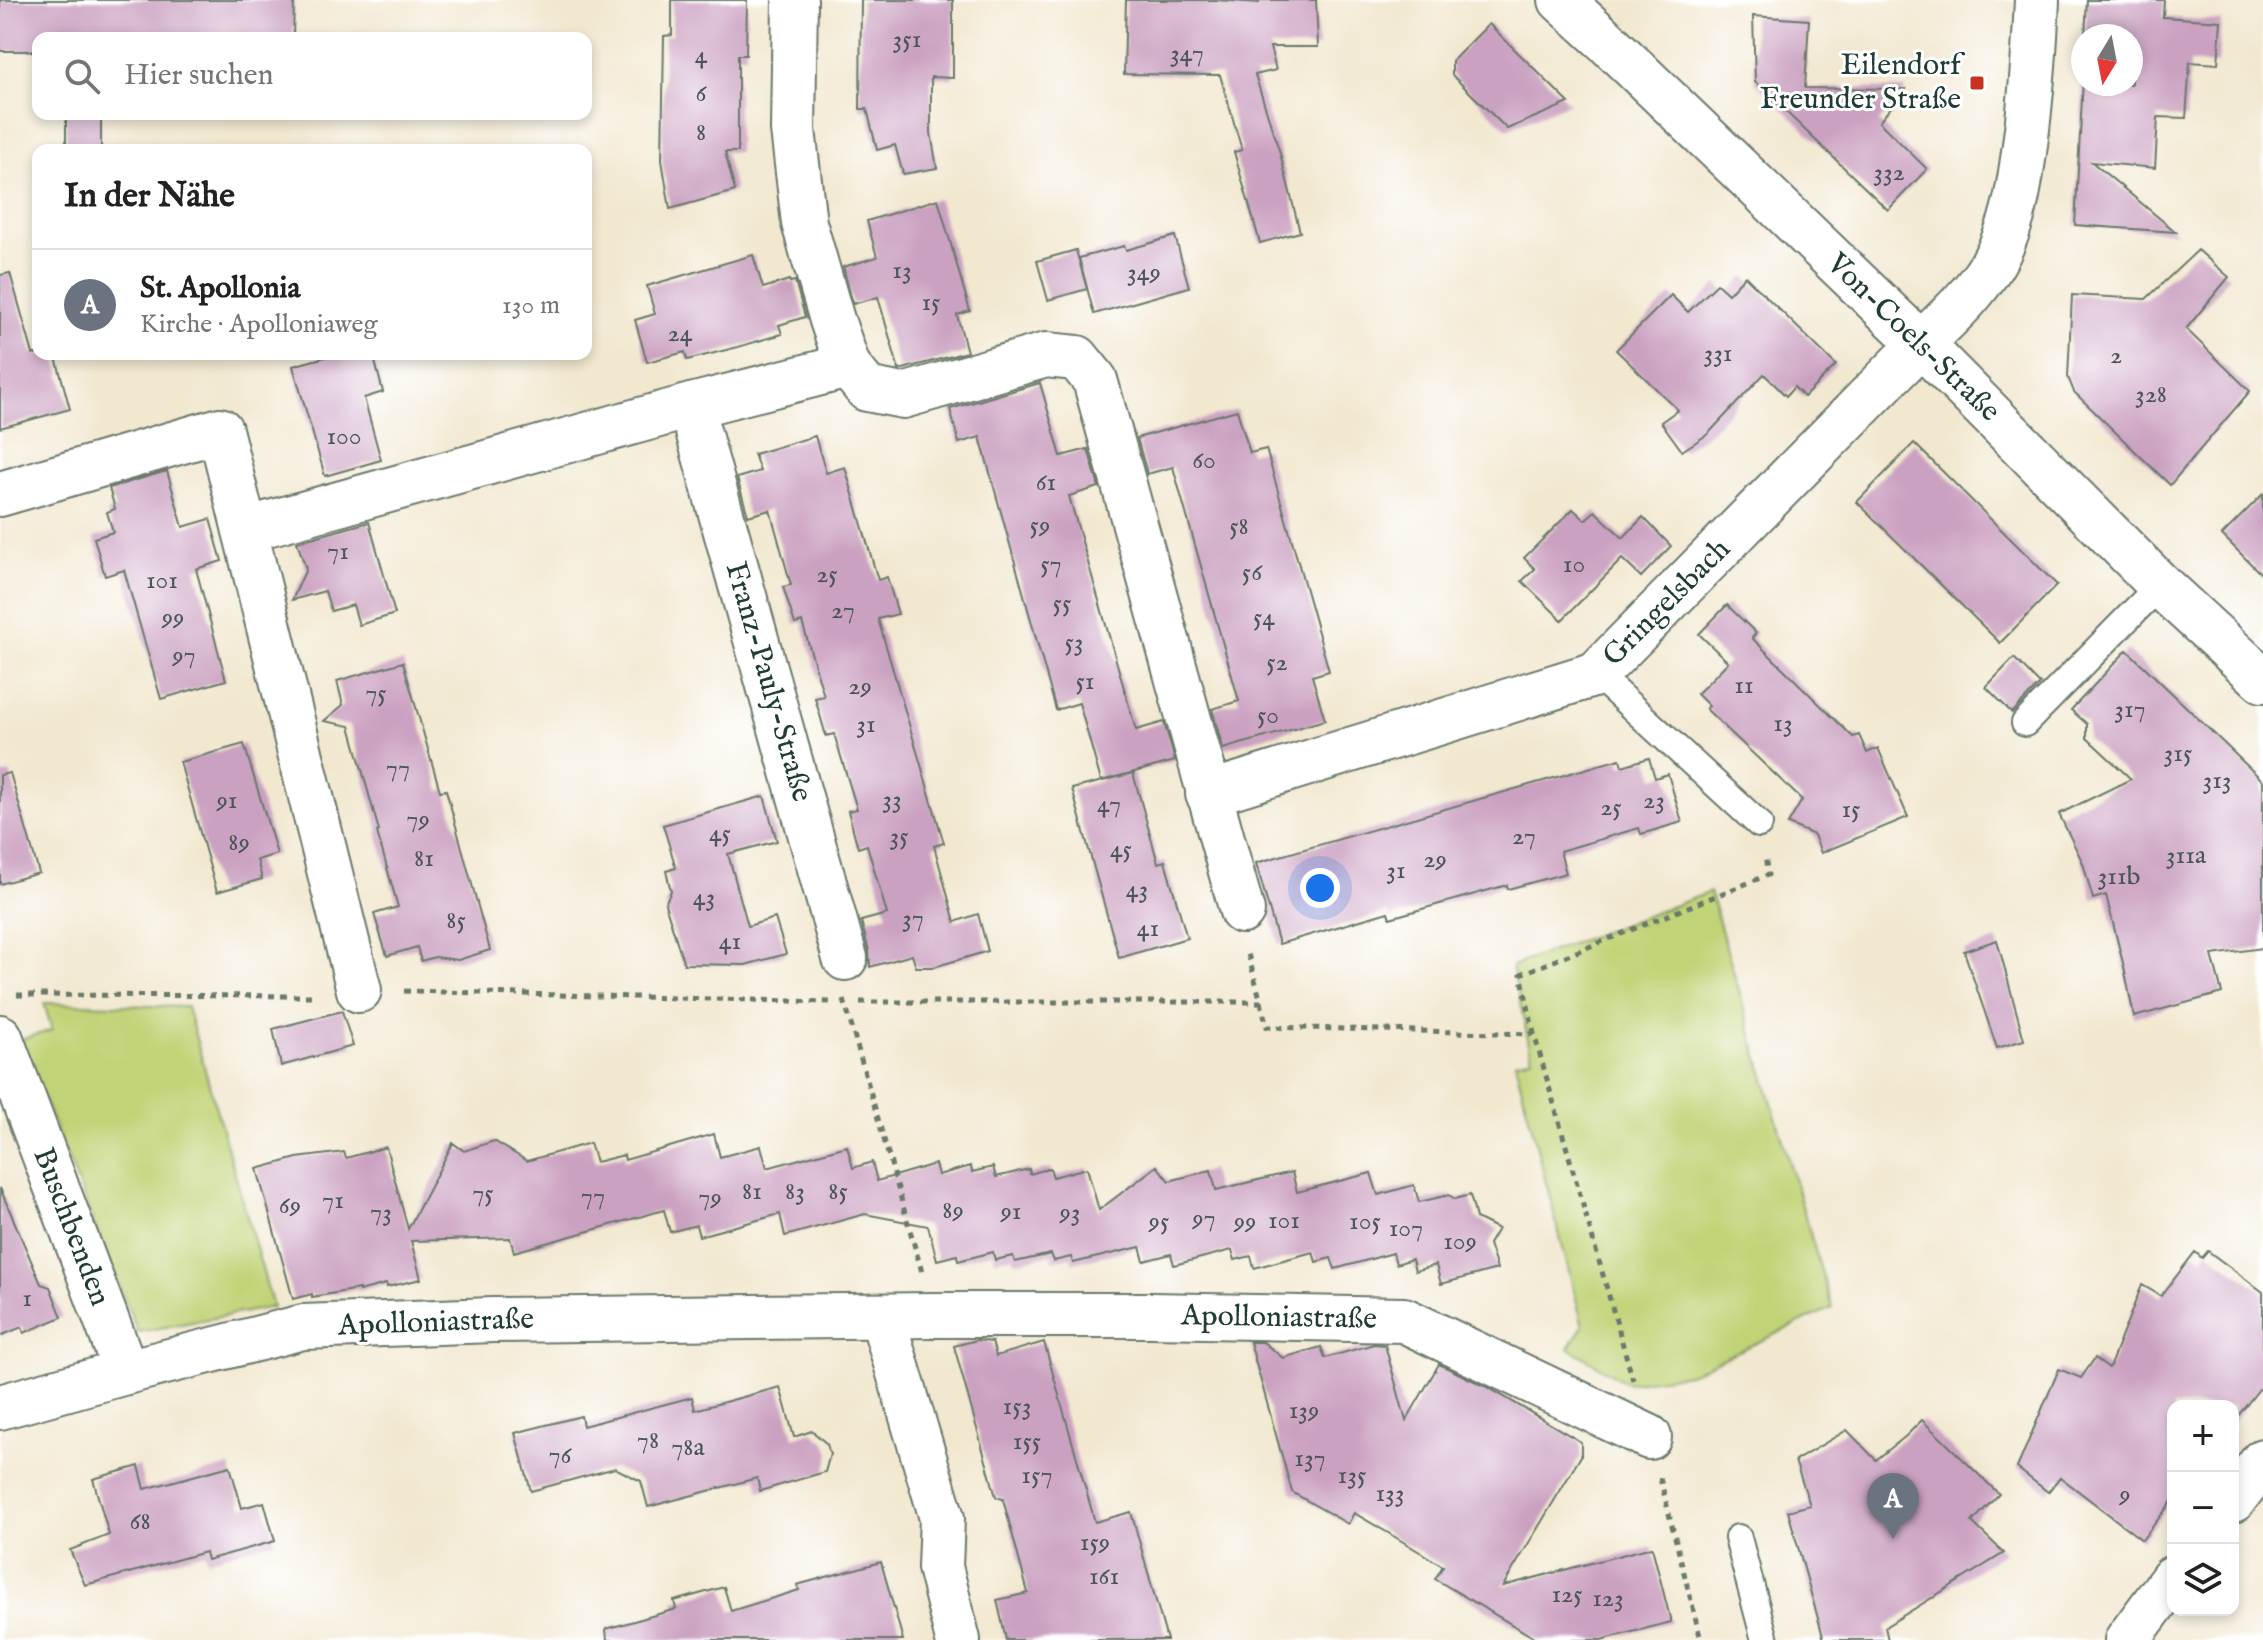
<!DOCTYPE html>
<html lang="de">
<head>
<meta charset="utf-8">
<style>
	:root { --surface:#fff; --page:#f2f2f2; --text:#222; --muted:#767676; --line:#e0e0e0; --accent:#2563eb }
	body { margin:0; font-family:"IM FELL English",serif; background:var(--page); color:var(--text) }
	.controls { position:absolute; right:24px; bottom:24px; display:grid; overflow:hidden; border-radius:16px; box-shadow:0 4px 12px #0003 }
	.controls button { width:72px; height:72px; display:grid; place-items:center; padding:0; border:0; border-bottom:2px solid var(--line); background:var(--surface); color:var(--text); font:40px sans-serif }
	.compass { position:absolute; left:2071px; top:24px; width:72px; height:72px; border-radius:50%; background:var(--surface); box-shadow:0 4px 12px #0003; rotate:190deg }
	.you { position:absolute; left:1320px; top:888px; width:28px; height:28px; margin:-20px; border:6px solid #fff; border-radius:50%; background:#1a73e8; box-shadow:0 0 0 12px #1a73e833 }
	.badge { display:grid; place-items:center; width:52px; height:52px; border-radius:50%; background:var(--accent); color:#fff; font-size:26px; font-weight:700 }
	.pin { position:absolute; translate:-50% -66px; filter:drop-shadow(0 2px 4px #0008) }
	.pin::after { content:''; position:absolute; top:42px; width:28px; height:24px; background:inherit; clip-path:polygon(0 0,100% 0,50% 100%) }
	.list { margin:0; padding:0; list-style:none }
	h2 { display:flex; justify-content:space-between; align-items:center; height:104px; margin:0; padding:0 32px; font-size:34px }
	h2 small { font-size:26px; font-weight:400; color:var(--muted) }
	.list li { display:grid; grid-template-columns:52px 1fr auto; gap:24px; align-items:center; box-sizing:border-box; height:112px; padding:0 32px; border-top:2px solid var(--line) }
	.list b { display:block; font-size:30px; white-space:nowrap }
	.list p { margin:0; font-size:26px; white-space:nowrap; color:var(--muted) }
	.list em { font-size:26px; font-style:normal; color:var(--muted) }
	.icon { flex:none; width:44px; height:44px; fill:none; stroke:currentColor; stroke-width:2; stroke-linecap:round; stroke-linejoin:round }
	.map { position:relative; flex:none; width:2263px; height:1640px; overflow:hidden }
	.search { position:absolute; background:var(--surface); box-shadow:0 4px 12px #0003; left:32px; top:32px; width:560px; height:88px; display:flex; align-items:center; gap:20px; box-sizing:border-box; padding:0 28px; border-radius:16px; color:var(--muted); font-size:30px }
	.panel { position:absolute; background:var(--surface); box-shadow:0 4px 12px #0003; left:32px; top:144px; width:560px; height:216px; border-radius:16px }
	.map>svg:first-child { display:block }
	.green { fill:#c1d377; stroke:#708856; stroke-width:2 }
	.building { fill:#cba1c1 }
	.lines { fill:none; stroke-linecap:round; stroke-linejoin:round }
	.lane-casing { stroke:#69796b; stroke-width:30 }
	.street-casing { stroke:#69796b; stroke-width:48 }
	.secondary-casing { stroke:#69796b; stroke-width:48 }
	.path { stroke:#69796b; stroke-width:5; stroke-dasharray:6 6; stroke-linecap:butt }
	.lane { stroke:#fff; stroke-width:26 }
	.street { stroke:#fff; stroke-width:44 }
	.secondary { stroke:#fff; stroke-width:44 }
	.poi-dot { fill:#c8321e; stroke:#fff; stroke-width:3 }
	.labels { text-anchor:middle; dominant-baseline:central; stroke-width:6; stroke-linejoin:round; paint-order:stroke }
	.number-label { font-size:26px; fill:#4a5657 }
	.poi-label { font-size:30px; fill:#1f3d34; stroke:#fff; text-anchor:end }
	.street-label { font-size:30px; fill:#1f3d34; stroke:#fff }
</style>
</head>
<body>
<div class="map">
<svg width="2263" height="1640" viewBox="0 0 2263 1640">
	<rect width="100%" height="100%" fill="#fff"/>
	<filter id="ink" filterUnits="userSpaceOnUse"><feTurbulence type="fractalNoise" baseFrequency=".0125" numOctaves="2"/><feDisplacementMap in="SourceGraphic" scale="16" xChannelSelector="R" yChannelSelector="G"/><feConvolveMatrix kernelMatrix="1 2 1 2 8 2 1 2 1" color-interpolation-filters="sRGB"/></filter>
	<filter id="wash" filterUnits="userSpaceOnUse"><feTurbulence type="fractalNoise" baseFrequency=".006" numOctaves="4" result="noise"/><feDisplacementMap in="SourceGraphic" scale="32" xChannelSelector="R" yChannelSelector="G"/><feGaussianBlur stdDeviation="1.8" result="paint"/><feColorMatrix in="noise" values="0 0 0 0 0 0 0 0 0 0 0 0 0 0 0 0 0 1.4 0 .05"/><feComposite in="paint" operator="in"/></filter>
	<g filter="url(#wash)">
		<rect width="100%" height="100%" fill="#f2e8d0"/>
		<g class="green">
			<path d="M 1710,892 L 1832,1308 L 1689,1374 L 1627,1383 L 1569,1348 L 1583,1326 L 1515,1062 L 1532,1058 L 1512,966 Z"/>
			<path d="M 44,1003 L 187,1007 L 273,1307 L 138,1332 L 20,1040 L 52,1030 Z"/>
		</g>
		<g id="blocks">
			<g class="building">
				<path d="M 0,0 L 294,0 L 293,38 L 38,38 L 38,51 L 0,51 Z"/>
				<path d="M 672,0 L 747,0 L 746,55 L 738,55 L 738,152 L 725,152 L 735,191 L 670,209 L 662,160 L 664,36 L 672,35 Z"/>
				<path d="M 861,0 L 953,0 L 953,78 L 931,77 L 931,133 L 937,168 L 903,174 L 895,145 L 877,150 L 867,109 L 860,109 Z"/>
				<path d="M 1126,0 L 1216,0 L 1259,3 L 1259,0 L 1316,0 L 1318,47 L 1270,47 L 1276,70 L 1255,75 L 1280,153 L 1300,232 L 1260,243 L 1234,152 L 1242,150 L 1220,75 L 1124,74 Z"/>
				<path d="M 2087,0 L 2164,0 L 2163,17 L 2221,21 L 2218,64 L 2190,62 L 2186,118 L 2158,117 L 2155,168 L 2092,162 L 2176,232 L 2075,225 L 2083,80 L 2083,84 L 2131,84 L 2131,36 L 2085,36 Z"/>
				<path d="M 1753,16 L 1809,20 L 1805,88 L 1906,89 L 1879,122 L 1927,169 L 1888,210 L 1755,82 Z"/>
				<path d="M 1489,24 L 1569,103 L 1507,129 L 1452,75 L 1452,61 Z"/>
				<rect x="66" y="114" width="35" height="36"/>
				<path d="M 938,199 L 970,311 L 957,315 L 967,352 L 899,370 L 878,297 L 853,304 L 843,267 L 877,257 L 867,221 Z"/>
				<path d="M 1175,236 L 1189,287 L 1094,314 L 1079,258 L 1124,246 L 1126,250 Z"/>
				<path d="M 1076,250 L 1087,289 L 1048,300 L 1037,261 Z"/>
				<path d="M 2198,250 L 2229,277 L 2186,329 L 2250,391 L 2170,485 L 2074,392 L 2068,377 L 2072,295 L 2146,299 Z"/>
				<path d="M 753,255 L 763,288 L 789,280 L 790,282 L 795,281 L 805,317 L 779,325 L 782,334 L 738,347 L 687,360 L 685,352 L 647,362 L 635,320 L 655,314 L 647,286 Z"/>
				<path d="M 10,273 L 33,354 L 55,354 L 70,409 L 0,428 L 0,275 Z"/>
				<path d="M 1745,276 L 1836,365 L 1804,397 L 1794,387 L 1786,396 L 1764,374 L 1708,434 L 1682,451 L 1661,422 L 1678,410 L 1616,350 L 1671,295 L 1688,312 L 1717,284 L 1728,294 Z"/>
				<path d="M 336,354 L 373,354 L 383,392 L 364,398 L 381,460 L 325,476 L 293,366 Z"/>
				<path d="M 1040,383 L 1061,456 L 1088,449 L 1099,487 L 1069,496 L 1136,730 L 1164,722 L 1175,761 L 1101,781 L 1079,703 L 1056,710 L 980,437 L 959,443 L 950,409 Z"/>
				<path d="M 1237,410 L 1250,453 L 1266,449 L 1329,671 L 1312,676 L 1325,720 L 1223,749 L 1212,709 L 1239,701 L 1173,467 L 1147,474 L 1137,438 Z"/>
				<path d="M 815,436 L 826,473 L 845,467 L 878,580 L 887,577 L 898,614 L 878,619 L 944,843 L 934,846 L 955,922 L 978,914 L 988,951 L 934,967 L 916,967 L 912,955 L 870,967 L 869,951 L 861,921 L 887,914 L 867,845 L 858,848 L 848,811 L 857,809 L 834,734 L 826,736 L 820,715 L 815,698 L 824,696 L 802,622 L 795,624 L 783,587 L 791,585 L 770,510 L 748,516 L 737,478 L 760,471 L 754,454 Z"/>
				<path d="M 1914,443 L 2057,585 L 2000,643 L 1857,502 Z"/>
				<path d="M 167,471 L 183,527 L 210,519 L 222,561 L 196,569 L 226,680 L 161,699 L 124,570 L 105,576 L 94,538 L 113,532 L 107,512 L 115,509 L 109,488 Z"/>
				<path d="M 2263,494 L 2263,576 L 2222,535 Z"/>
				<path d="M 1573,509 L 1585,520 L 1595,511 L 1623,538 L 1643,517 L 1671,546 L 1641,577 L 1622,559 L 1562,620 L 1522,581 L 1535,569 L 1524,558 Z"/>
				<path d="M 369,522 L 395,614 L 359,625 L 353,605 L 331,611 L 325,591 L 292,600 L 306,569 L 297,542 Z"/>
				<path d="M 1727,605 L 1756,633 L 1752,638 L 1853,737 L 1859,735 L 1867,753 L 1878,748 L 1908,817 L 1821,853 L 1814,835 L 1788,824 L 1802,800 L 1706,709 L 1709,706 L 1697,694 L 1728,662 L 1699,634 Z"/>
				<path d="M 2127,650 L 2263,781 L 2263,948 L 2212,955 L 2222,993 L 2134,1017 L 2124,967 L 2106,895 L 2093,899 L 2083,863 L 2059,814 L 2131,779 L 2087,738 L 2087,724 L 2071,710 Z"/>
				<path d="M 2014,658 L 2040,684 L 2012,713 L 1986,687 Z"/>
				<path d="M 403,662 L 440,791 L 446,790 L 490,950 L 458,960 L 435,957 L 421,961 L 417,947 L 387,956 L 374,914 L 398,907 L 377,832 L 379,831 L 350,726 L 324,721 L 343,705 L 337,681 Z"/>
				<path d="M 244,744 L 277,854 L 257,860 L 262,879 L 217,892 L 180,762 Z"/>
				<path d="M 1649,758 L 1655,778 L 1668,774 L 1682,822 L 1641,834 L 1639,828 L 1560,851 L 1566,873 L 1508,889 L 1507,885 L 1390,918 L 1388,912 L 1279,944 L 1256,863 L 1620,759 L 1622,766 Z"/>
				<path d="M 10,773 L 39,873 L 0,884 L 0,775 Z"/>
				<path d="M 1133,773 L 1158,863 L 1165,861 L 1187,938 L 1119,958 L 1072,789 Z"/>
				<path d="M 764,796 L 777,841 L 728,854 L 748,926 L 775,918 L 786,954 L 745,965 L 684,964 L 665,904 L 671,891 L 666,871 L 676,868 L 663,825 Z"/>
				<path d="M 1997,940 L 2024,1040 L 1997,1048 L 1964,951 Z"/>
				<path d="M 342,1011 L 353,1046 L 281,1066 L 273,1029 Z"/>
				<path d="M 714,1134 L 720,1157 L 761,1146 L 767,1168 L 847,1146 L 853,1168 L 872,1162 L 877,1181 L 935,1164 L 938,1175 L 971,1166 L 972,1172 L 993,1167 L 996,1177 L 1029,1169 L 1030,1174 L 1050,1168 L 1053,1177 L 1087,1168 L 1099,1210 L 1157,1166 L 1169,1181 L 1211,1170 L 1216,1190 L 1292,1172 L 1297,1192 L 1371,1173 L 1378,1195 L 1414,1185 L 1419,1202 L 1449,1195 L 1455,1199 L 1470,1195 L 1476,1218 L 1498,1229 L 1489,1244 L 1497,1269 L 1441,1284 L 1436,1265 L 1415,1271 L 1412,1259 L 1396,1264 L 1393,1253 L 1335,1269 L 1331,1258 L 1316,1262 L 1313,1252 L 1254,1268 L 1251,1256 L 1235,1260 L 1232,1250 L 1174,1265 L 1171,1254 L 1144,1261 L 1140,1247 L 1073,1263 L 1071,1257 L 1054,1261 L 1051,1254 L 1015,1262 L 1013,1256 L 995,1260 L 993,1252 L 958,1261 L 957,1255 L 937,1260 L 928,1226 L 865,1214 L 785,1236 L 780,1214 L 699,1236 L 696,1225 L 670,1232 L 664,1210 L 514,1252 L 510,1238 L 411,1241 L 421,1279 L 387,1287 L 386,1284 L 359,1291 L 359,1289 L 312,1297 L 312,1294 L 293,1299 L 257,1169 L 297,1158 L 344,1152 L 346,1158 L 386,1147 L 408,1229 L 453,1143 L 464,1151 L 494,1141 L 527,1161 L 590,1143 L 596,1162 L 624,1155 L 625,1160 Z"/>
				<path d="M 0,1188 L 41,1284 L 50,1287 L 62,1317 L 24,1333 L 22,1327 L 0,1336 Z"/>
				<path d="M 2208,1251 L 2263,1292 L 2263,1384 L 2233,1422 L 2233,1406 L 2173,1406 L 2173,1500 L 2142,1540 L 2060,1477 L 2048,1492 L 2017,1468 L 2059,1369 L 2081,1378 L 2095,1358 L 2109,1368 L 2142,1285 L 2161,1296 L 2195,1252 L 2202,1258 Z"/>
				<path d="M 977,1340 L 992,1342 L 996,1356 L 1044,1342 L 1095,1522 L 1131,1512 L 1167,1640 L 1006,1640 L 997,1600 L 1028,1593 L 1003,1499 L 996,1497 L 954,1346 Z"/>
				<path d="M 1250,1342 L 1263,1342 L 1283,1358 L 1321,1347 L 1325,1358 L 1374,1344 L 1385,1345 L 1406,1421 L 1439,1364 L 1489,1388 L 1581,1442 L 1581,1456 L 1503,1586 L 1652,1547 L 1671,1622 L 1601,1640 L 1538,1640 L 1435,1579 L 1443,1566 L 1390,1534 L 1354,1513 L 1348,1524 L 1292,1492 Z"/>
				<path d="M 780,1387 L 794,1437 L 812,1431 L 827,1444 L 830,1454 L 825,1472 L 760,1491 L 757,1478 L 648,1507 L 641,1481 L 615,1468 L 531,1491 L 515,1433 L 581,1416 L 583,1426 L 692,1397 L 695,1410 Z"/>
				<path d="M 1922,1420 L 1999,1494 L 1972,1522 L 2004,1553 L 1885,1627 L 1888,1640 L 1824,1640 L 1788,1511 L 1810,1505 L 1795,1461 L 1847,1430 L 1876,1460 L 1906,1436 Z"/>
				<path d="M 139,1466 L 145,1489 L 230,1466 L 242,1508 L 264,1502 L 275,1541 L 207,1560 L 205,1552 L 85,1585 L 70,1550 L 109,1535 L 93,1479 Z"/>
				<path d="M 881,1562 L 903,1640 L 607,1640 L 606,1629 L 676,1609 L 674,1601 L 724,1587 L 731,1611 L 799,1590 L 797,1585 Z"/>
			</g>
		</g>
	</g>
	<g filter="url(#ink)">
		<use href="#blocks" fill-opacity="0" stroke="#69796b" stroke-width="2"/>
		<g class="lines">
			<g class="lane-casing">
				<g id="lane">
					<path d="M 1596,674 L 1759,824"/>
					<path d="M 2025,723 L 2160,585"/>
					<path d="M 1738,1538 L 1765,1640"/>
				</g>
			</g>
			<g class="street-casing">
				<g id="street">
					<path d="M 848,366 L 867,389 L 903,396 L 1046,355 L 1077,358 L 1095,380 L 1242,911"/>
					<path d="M 691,406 L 845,958"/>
					<path d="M 0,494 L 220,430 L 359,990"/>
					<path d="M 245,530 L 691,406 L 848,366 L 832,320 L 804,223 L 793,130 L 795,0"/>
					<path d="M 1208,794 L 1596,674 L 1921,344"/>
					<path d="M 0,1037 L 126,1372"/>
					<path d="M 882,1316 L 942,1518 L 940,1567 L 958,1640"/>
					<path d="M 0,1407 L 126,1372 L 303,1327 L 493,1320 L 934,1315 L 1152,1315 L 1404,1320 L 1649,1437"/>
					<path d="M 2233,1500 L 2263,1461"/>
					<path d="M 2127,1640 L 2173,1578"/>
				</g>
			</g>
			<g class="secondary-casing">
				<g id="secondary">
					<path d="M 1561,0 L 1605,40 L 1921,344 L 2160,585 L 2263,680"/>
					<path d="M 1921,344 C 1945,320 1973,296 1991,266 C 2016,225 2021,176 2027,129 C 2032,86 2035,43 2037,0"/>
				</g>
			</g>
			<g class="path">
				<path d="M 404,991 L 830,1002"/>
				<path d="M 17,995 L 315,996"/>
				<path d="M 844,1000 L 922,1272"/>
				<path d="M 860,1002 L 1261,1002 L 1248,954"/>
				<path d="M 1261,1002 L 1267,1027 L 1534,1034 L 1633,1380"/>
				<path d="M 1534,1034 L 1521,974 L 1768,875 L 1765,856"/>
				<path d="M 1660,1478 L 1701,1640"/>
			</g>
			<use href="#lane" class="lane"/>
			<use href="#street" class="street"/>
			<use href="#secondary" class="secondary"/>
		</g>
	</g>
	<rect class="poi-dot" x="1969" y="75" width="16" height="16" rx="4"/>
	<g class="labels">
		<g class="number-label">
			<text x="907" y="39">351</text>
			<text x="1187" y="53">347</text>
			<text x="701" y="55">4</text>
			<text x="701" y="93">6</text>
			<text x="701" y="132">8</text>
			<text x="1889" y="172">332</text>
			<text x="902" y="270">13</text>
			<text x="1144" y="272">349</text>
			<text x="931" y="302">15</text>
			<text x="680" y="333">24</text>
			<text x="1718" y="353">331</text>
			<text x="2116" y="355">2</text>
			<text x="2151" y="394">328</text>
			<text x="344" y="436">100</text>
			<text x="1204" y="460">60</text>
			<text x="1046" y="482">61</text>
			<text x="1040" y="525">59</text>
			<text x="1239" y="526">58</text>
			<text x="338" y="551">71</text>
			<text x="1051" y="564">57</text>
			<text x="1574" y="564">10</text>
			<text x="1252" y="572">56</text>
			<text x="827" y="574">25</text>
			<text x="162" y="580">101</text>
			<text x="1062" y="603">55</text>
			<text x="843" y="610">27</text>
			<text x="173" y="617">99</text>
			<text x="1264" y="617">54</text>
			<text x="1074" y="642">53</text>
			<text x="184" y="655">97</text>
			<text x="1277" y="662">52</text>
			<text x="1085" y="681">51</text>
			<text x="1744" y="685">11</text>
			<text x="860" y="686">29</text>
			<text x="376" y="693">75</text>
			<text x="2130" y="709">317</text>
			<text x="1268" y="715">50</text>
			<text x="1783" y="723">13</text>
			<text x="866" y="724">31</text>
			<text x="2178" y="753">315</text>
			<text x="398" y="768">77</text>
			<text x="2217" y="780">313</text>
			<text x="892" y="799">33</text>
			<text x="227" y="800">91</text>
			<text x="1654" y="800">23</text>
			<text x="1109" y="804">47</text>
			<text x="1611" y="807">25</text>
			<text x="1851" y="809">15</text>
			<text x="418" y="819">79</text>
			<text x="720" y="833">45</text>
			<text x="899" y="836">35</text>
			<text x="1524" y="836">27</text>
			<text x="239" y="842">89</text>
			<text x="1121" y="849">45</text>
			<text x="2186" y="855">311a</text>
			<text x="424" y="858">81</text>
			<text x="1435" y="859">29</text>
			<text x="1396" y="870">31</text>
			<text x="2119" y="876">311b</text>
			<text x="1137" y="889">43</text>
			<text x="704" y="897">43</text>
			<text x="913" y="918">37</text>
			<text x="456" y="920">85</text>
			<text x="1148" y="928">41</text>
			<text x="730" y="941">41</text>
			<text x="752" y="1191">81</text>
			<text x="795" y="1191">83</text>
			<text x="838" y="1191">85</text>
			<text x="483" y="1193">75</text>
			<text x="593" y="1196">77</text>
			<text x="710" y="1197">79</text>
			<text x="333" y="1200">71</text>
			<text x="290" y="1205">69</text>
			<text x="953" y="1210">89</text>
			<text x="1011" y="1211">91</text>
			<text x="381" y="1212">73</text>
			<text x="1070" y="1212">93</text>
			<text x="1204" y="1218">97</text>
			<text x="1284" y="1220">101</text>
			<text x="1159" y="1221">95</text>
			<text x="1245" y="1221">99</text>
			<text x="1365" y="1221">105</text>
			<text x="1406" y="1228">107</text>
			<text x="1460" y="1241">109</text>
			<text x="27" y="1298">1</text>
			<text x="1017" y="1406">153</text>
			<text x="1304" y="1410">139</text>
			<text x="648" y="1440">78</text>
			<text x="1027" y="1441">155</text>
			<text x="688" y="1447">78a</text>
			<text x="560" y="1455">76</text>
			<text x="1310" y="1458">137</text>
			<text x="1037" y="1475">157</text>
			<text x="1352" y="1475">135</text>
			<text x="1390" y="1493">133</text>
			<text x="2125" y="1494">9</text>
			<text x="140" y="1521">68</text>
			<text x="1095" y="1542">159</text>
			<text x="1104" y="1576">161</text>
			<text x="1567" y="1594">125</text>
			<text x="1608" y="1598">123</text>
		</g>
		<g class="poi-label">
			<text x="1961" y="66">Eilendorf<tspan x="1961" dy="34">Freunder Straße</tspan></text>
		</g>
		<g class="street-label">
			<text transform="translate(1913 338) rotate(44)">Von-Coels-Straße</text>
			<text transform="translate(1667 603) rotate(-45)">Gringelsbach</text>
			<text transform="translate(768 682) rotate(74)">Franz-Pauly-Straße</text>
			<text transform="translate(71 1227) rotate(69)">Buschbenden</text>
			<text transform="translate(1279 1318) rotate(1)">Apolloniastraße</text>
			<text transform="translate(436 1323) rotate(-2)">Apolloniastraße</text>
		</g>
	</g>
</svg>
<div class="controls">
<button>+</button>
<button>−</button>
<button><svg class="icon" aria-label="layers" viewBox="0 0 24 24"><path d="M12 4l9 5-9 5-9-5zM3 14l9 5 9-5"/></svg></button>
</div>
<svg class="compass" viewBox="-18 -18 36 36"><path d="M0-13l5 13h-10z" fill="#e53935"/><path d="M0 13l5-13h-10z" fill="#767676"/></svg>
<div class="you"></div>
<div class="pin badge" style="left:1893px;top:1539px;background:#6b7280">A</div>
<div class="search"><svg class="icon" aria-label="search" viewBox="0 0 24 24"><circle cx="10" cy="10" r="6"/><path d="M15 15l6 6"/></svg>Hier suchen</div>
<section class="panel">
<h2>In der Nähe<small></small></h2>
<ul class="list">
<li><span class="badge" style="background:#6b7280">A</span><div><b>St. Apollonia</b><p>Kirche · Apolloniaweg</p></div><em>130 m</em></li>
</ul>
</section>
</div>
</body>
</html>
